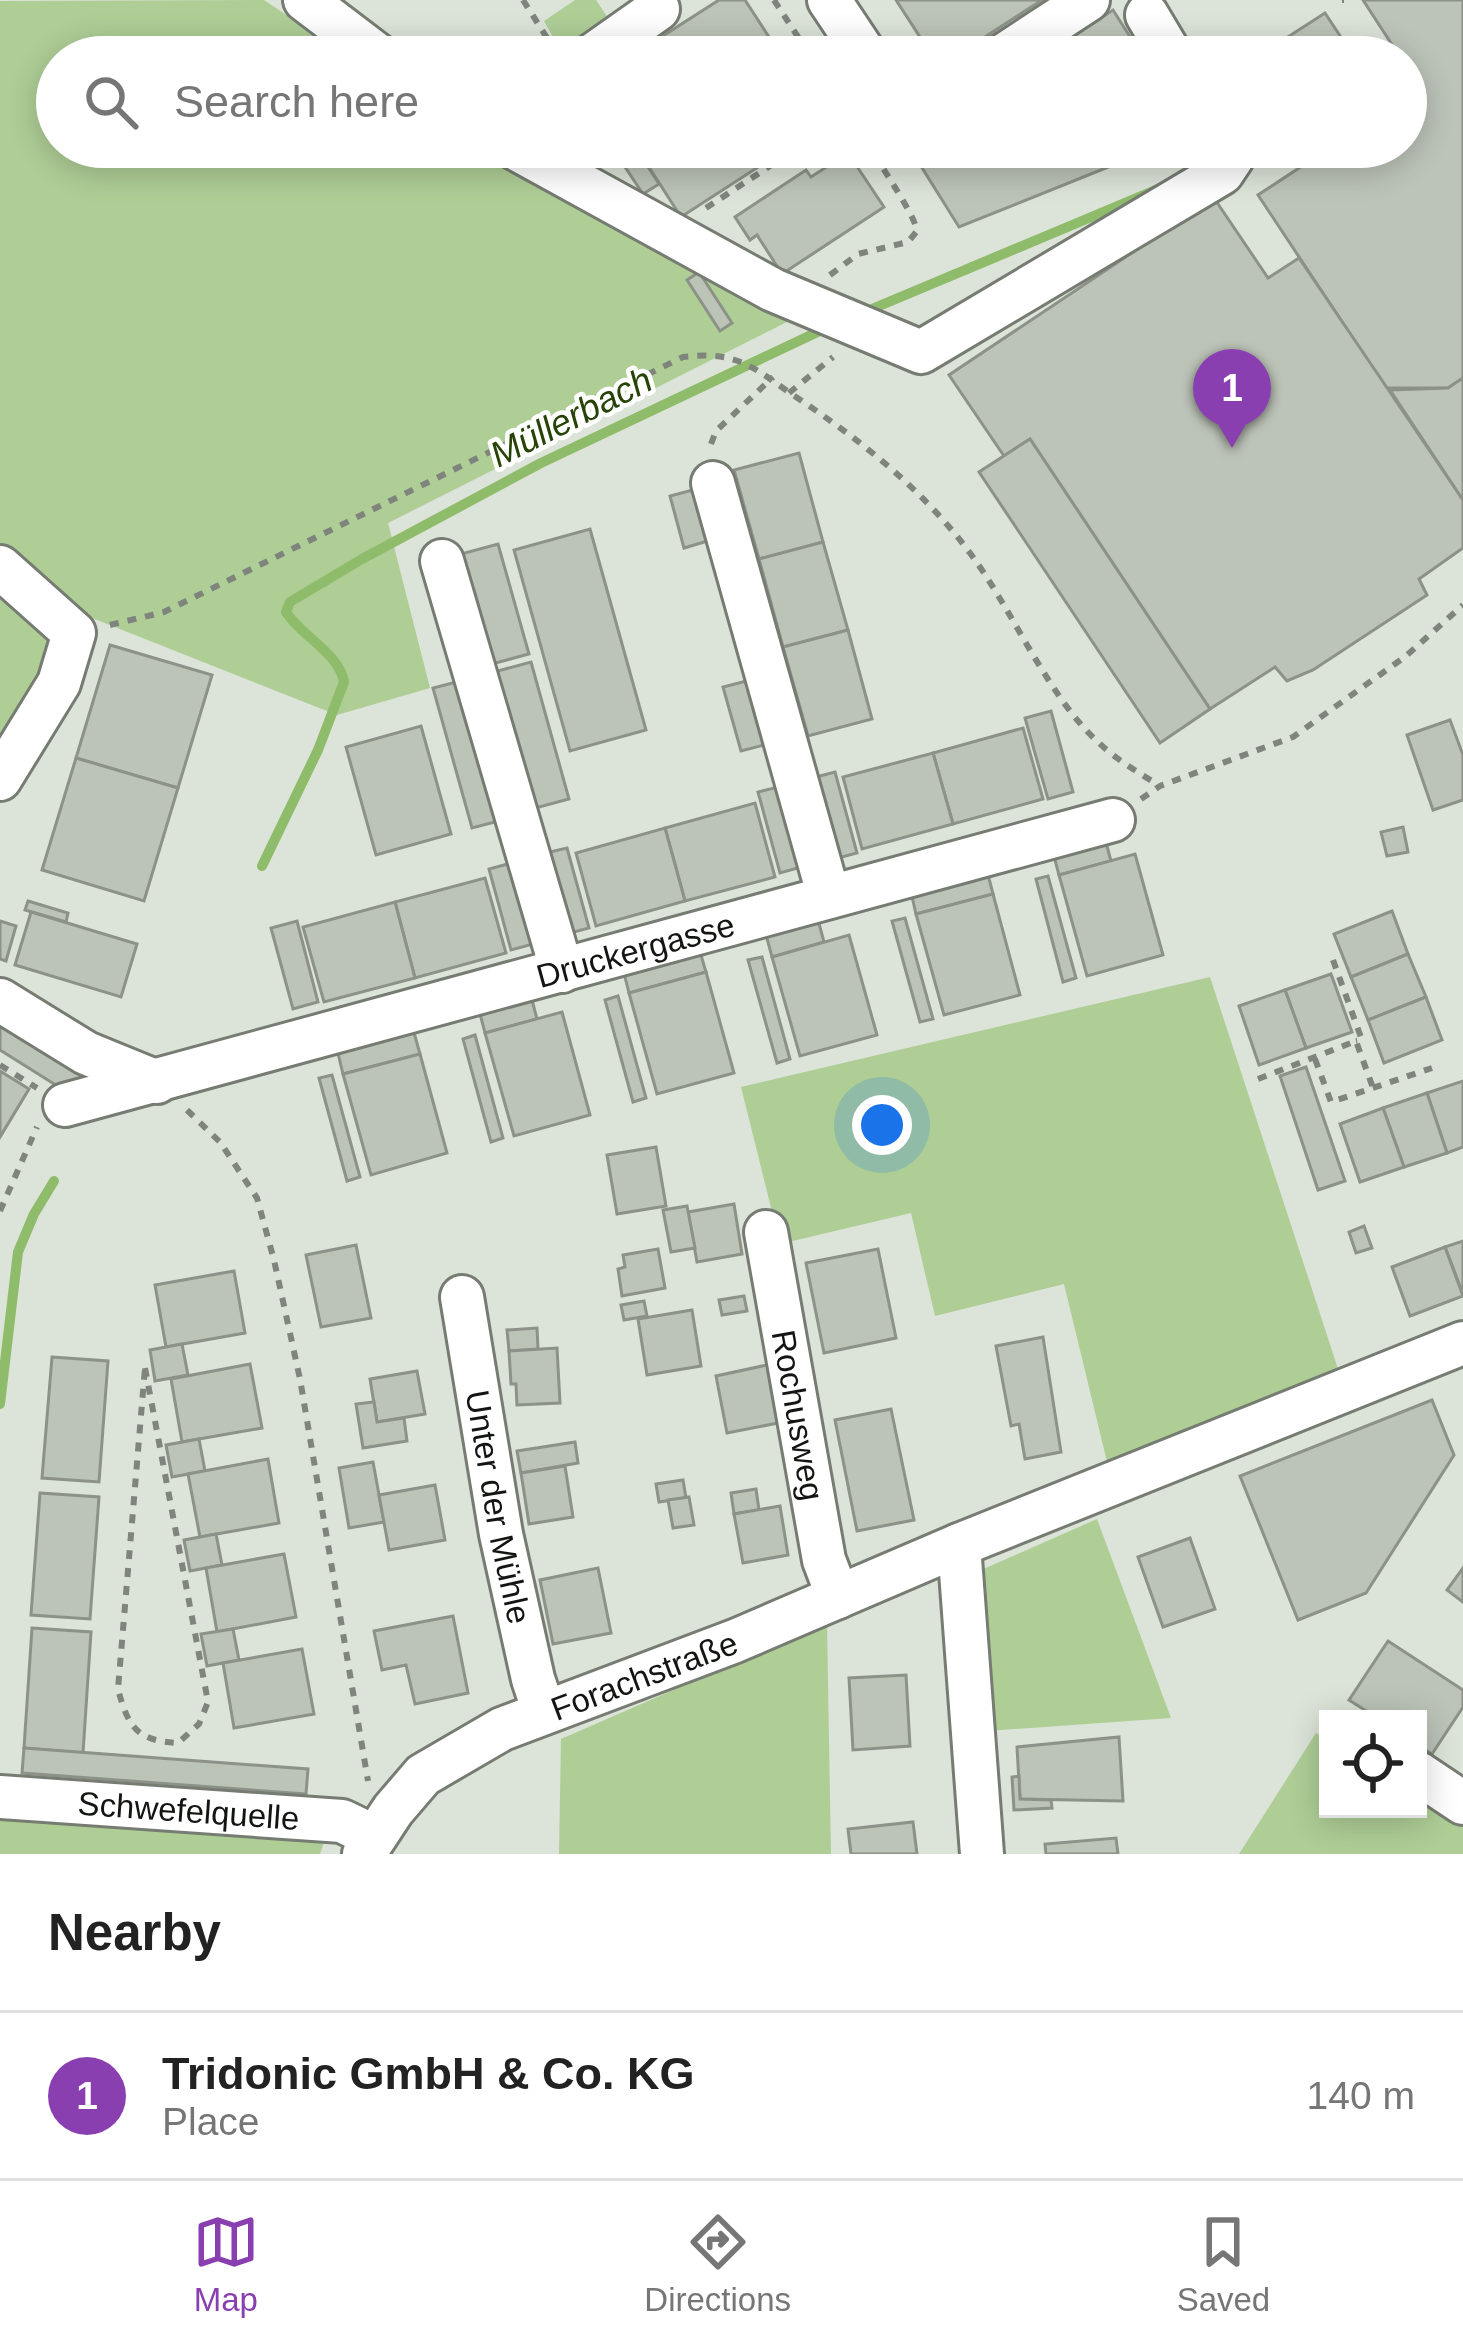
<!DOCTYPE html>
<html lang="en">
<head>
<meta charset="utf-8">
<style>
	:root { --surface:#fff; --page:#f2f2f2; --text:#222; --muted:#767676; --line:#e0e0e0; --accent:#8a3fb1 }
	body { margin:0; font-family:Helvetica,sans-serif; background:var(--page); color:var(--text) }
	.controls { position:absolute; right:36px; bottom:36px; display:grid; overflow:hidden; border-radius:0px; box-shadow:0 6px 30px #0003 }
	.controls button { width:108px; height:108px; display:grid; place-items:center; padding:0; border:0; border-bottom:3px solid var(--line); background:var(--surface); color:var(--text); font:60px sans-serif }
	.you { position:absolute; left:882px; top:1125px; width:42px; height:42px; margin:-30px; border:9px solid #fff; border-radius:50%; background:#1a73e8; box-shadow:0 0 0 18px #1a73e833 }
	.badge { display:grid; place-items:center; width:78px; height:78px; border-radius:50%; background:var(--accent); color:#fff; font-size:39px; font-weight:700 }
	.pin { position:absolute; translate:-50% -99px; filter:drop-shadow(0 3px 6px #0008) }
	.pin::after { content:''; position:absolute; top:63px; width:42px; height:36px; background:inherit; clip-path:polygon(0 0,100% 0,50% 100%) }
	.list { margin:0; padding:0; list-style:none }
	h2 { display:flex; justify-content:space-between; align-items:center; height:156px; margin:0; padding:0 48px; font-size:51px }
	h2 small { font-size:39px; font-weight:400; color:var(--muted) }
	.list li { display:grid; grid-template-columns:78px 1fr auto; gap:36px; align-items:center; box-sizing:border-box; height:168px; padding:0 48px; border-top:3px solid var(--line) }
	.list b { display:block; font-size:45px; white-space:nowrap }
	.list p { margin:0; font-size:39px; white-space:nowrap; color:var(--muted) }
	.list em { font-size:39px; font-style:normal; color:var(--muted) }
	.icon { flex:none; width:66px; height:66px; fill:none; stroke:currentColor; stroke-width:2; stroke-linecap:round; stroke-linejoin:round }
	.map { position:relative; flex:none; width:1463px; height:1854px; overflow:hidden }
	.search { position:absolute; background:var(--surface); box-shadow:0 6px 30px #0003; left:36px; right:36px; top:36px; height:132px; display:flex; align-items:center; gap:30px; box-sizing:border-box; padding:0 42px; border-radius:66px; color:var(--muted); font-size:45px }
	.sheet { height:324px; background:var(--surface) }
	nav { display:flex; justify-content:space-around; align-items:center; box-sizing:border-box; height:168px; border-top:3px solid var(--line); background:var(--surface); font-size:33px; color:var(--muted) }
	nav a { display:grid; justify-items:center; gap:6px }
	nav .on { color:var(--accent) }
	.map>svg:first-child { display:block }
	.green { fill:#aece96 }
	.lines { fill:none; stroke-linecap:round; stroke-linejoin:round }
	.stream { stroke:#8fbc6b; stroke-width:10 }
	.building { fill:#bcc3b7; stroke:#8c9287; stroke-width:3 }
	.minor-casing { stroke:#767c72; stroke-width:48 }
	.path { stroke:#7f847d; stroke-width:6; stroke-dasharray:9 9; stroke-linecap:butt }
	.minor { stroke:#fff; stroke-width:42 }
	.labels { text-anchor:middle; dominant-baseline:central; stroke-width:9; stroke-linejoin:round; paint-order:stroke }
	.street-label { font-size:33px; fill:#121511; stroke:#fff }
	.water-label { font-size:36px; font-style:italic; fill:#274307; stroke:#fff }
</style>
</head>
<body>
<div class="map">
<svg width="1463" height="1854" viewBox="0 0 1463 1854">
	<rect width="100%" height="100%" fill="#dce3d8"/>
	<g class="green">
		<path d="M 264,0 L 349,57 L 57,57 L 57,147 L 483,147 L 795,318 L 388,523 L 430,688 L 337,715 L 87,616 L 0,740 L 0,1 Z"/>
		<path d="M 575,0 L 596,0 L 608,18 L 629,4 L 631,6 L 561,51 L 544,21 Z"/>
		<path d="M 1210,977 L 1340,1375 L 1109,1470 L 1064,1284 L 935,1316 L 911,1213 L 780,1244 L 741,1087 Z"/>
		<path d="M 1097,1519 L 1171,1718 L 986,1731 L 979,1571 Z"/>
		<path d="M 827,1623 L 831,1854 L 559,1854 L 561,1739 Z"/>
		<path d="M 1316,1733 L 1328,1740 L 1328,1809 L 1418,1809 L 1418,1794 L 1463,1821 L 1463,1854 L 1239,1854 Z"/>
		<path d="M 0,1817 L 325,1839 L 320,1854 L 0,1854 Z"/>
	</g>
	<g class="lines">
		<g class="stream">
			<path d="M 860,314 L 1158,189"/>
			<path d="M 262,866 L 318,750 L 344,682 C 339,653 301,636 286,612 L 290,602 L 362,559 L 541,463 L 826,328"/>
			<path d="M 0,1404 L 18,1252 L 34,1214 L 54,1181"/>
		</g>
	</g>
	<g class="building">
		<path d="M 719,0 L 745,0 L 782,57 L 630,57 Z"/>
		<path d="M 896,0 L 1042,0 L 954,57 L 933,57 Z"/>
		<path d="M 1363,0 L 1463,0 L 1463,378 L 1448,388 L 1386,388 L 1258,195 L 1331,147 L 1406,147 L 1406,98 L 1421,88 L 1406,66 L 1406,57 L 1400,57 Z"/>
		<path d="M 1113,10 L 1143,57 L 1041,57 Z"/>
		<path d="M 1325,13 L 1354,57 L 1257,57 Z"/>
		<path d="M 636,147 L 789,147 L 681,217 Z"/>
		<path d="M 909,147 L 1158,147 L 959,227 Z"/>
		<path d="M 848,153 L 884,207 L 782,274 L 757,235 L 750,240 L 735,217 L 806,170 L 811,177 Z"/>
		<path d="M 641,156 L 659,184 L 643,194 L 625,167 Z"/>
		<path d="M 1214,198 L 1268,278 L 1299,258 L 1463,500 L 1463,548 L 1419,579 L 1427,595 L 1313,670 L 1287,681 L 1275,667 L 1210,709 L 1030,439 L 1004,456 L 949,375 Z"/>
		<path d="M 699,272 L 732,323 L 720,331 L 687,280 Z"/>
		<path d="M 1463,378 L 1463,500 L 1390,390 L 1448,388 Z"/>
		<path d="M 1030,439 L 1210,709 L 1160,743 L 979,472 Z"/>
		<path d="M 799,453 L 823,542 L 759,559 L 734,470 Z"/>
		<path d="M 696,489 L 711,540 L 684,548 L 670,496 Z"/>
		<path d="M 590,529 L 646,730 L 570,751 L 514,550 Z"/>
		<path d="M 823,542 L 848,630 L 783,647 L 759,559 Z"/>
		<path d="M 498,544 L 529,654 L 492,664 L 461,554 Z"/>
		<path d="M 848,630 L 872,719 L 808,736 L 783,647 Z"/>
		<path d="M 110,645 L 212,675 L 178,788 L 76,758 Z"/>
		<path d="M 531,662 L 569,799 L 532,809 L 494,672 Z"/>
		<path d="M 750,680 L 768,744 L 741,751 L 723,687 Z"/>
		<path d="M 460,681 L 499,821 L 472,828 L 433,688 Z"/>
		<path d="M 1051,711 L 1073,792 L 1048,799 L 1025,718 Z"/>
		<path d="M 1450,720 L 1463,755 L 1463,800 L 1433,810 L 1407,735 Z"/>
		<path d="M 421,726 L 451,834 L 376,855 L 346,747 Z"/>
		<path d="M 1023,728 L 1043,799 L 953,824 L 933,753 Z"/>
		<path d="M 933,753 L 953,824 L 862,849 L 843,777 Z"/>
		<path d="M 76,758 L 178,788 L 144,901 L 42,870 Z"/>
		<path d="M 835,772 L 857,853 L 831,860 L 808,779 Z"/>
		<path d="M 782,786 L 805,866 L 780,873 L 758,792 Z"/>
		<path d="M 755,803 L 775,877 L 685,901 L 665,828 Z"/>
		<path d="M 1403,827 L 1408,852 L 1387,856 L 1381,832 Z"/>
		<path d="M 665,828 L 685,901 L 596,926 L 576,853 Z"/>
		<path d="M 1104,835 L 1111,861 L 1059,875 L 1052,849 Z"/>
		<path d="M 567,848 L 589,928 L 563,935 L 541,854 Z"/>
		<path d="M 1135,854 L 1163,955 L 1087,976 L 1059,875 Z"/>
		<path d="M 515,862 L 537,943 L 511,950 L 489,869 Z"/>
		<path d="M 986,867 L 993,894 L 916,914 L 910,888 Z"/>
		<path d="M 1048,876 L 1076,978 L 1063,982 L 1036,879 Z"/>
		<path d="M 485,878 L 506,953 L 415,978 L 395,902 Z"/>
		<path d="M 993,894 L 1020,995 L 944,1015 L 916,914 Z"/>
		<path d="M 28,901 L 68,913 L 66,922 L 25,910 Z"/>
		<path d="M 395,902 L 415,978 L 324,1002 L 303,927 Z"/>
		<path d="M 1392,911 L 1408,954 L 1351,977 L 1334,934 Z"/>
		<path d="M 31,912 L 137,944 L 121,997 L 15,965 Z"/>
		<path d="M 817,916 L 824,942 L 772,957 L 765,931 Z"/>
		<path d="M 905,918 L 933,1019 L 920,1022 L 892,921 Z"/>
		<path d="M 0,921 L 16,926 L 6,961 L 0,959 Z"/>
		<path d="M 297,921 L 318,1002 L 293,1009 L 271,928 Z"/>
		<path d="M 849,935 L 877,1035 L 800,1056 L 772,957 Z"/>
		<path d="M 698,945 L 706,972 L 629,993 L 623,969 Z"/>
		<path d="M 1408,954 L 1426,997 L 1368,1020 L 1351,977 Z"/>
		<path d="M 762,957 L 790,1059 L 777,1063 L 748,960 Z"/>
		<path d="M 706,972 L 734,1073 L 657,1094 L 629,993 Z"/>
		<path d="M 1331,974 L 1352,1032 L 1306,1048 L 1285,990 Z"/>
		<path d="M 1285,990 L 1306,1048 L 1259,1065 L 1239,1006 Z"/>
		<path d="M 531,996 L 537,1019 L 485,1033 L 479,1010 Z"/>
		<path d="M 618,996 L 646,1098 L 633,1102 L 605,1000 Z"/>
		<path d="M 1426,997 L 1442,1040 L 1384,1063 L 1368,1020 Z"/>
		<path d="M 562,1012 L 590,1115 L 514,1136 L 485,1033 Z"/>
		<path d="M 0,1018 L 84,1071 L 70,1094 L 0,1050 Z"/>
		<path d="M 413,1029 L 420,1054 L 343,1074 L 337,1049 Z"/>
		<path d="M 475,1035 L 503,1138 L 491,1142 L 463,1039 Z"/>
		<path d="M 420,1054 L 447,1153 L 371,1175 L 343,1074 Z"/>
		<path d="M 1306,1067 L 1345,1181 L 1318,1190 L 1280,1076 Z"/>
		<path d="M 0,1071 L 29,1089 L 0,1137 Z"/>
		<path d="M 332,1075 L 360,1177 L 347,1181 L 319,1078 Z"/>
		<path d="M 1463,1081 L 1463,1147 L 1447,1153 L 1427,1093 Z"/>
		<path d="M 1427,1093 L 1447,1153 L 1404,1167 L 1383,1108 Z"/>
		<path d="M 1383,1108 L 1404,1167 L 1360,1182 L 1340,1124 Z"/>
		<path d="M 656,1147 L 666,1206 L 617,1214 L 607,1155 Z"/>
		<path d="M 734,1204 L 742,1254 L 697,1262 L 688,1212 Z"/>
		<path d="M 687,1206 L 695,1248 L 671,1252 L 663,1210 Z"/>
		<path d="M 1364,1226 L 1372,1248 L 1356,1253 L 1349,1232 Z"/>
		<path d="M 1463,1241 L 1463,1294 L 1445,1247 Z"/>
		<path d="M 356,1245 L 371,1318 L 321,1327 L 306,1255 Z"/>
		<path d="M 1445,1247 L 1463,1296 L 1410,1316 L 1392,1267 Z"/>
		<path d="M 658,1249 L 665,1288 L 622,1296 L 618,1269 L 625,1267 L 623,1255 Z"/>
		<path d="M 878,1249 L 896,1338 L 824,1353 L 806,1263 Z"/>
		<path d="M 234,1271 L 245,1333 L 166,1347 L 155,1285 Z"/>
		<path d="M 744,1296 L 747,1311 L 722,1315 L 719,1300 Z"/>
		<path d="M 644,1301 L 647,1316 L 624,1320 L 621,1305 Z"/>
		<path d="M 692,1310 L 701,1366 L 647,1375 L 638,1319 Z"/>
		<path d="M 537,1328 L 538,1349 L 509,1351 L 507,1330 Z"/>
		<path d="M 1043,1337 L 1061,1452 L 1025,1459 L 1019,1424 L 1011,1426 L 996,1346 Z"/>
		<path d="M 182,1344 L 188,1375 L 155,1381 L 150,1350 Z"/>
		<path d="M 557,1348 L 560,1403 L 517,1405 L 516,1384 L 511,1384 L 509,1351 Z"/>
		<path d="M 52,1357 L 108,1361 L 99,1482 L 42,1478 Z"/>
		<path d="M 250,1364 L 262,1428 L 182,1442 L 171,1379 Z"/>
		<path d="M 767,1365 L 778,1423 L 727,1433 L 716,1376 Z"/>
		<path d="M 417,1371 L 425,1414 L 377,1422 L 370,1379 Z"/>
		<path d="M 1432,1400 L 1454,1455 L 1366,1593 L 1298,1620 L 1240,1476 Z"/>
		<path d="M 374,1402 L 377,1422 L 404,1418 L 407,1441 L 363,1448 L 356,1404 Z"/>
		<path d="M 891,1409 L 914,1520 L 857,1531 L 835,1420 Z"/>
		<path d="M 199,1439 L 205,1471 L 172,1477 L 166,1445 Z"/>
		<path d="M 575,1442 L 578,1463 L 521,1473 L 517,1451 Z"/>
		<path d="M 268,1459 L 279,1523 L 200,1537 L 188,1474 Z"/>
		<path d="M 373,1462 L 384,1522 L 349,1528 L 339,1468 Z"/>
		<path d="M 565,1466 L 573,1517 L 529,1524 L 521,1473 Z"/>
		<path d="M 683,1480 L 686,1498 L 659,1502 L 656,1484 Z"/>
		<path d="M 435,1485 L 445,1540 L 389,1550 L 379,1495 Z"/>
		<path d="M 756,1489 L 759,1510 L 734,1514 L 731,1493 Z"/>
		<path d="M 40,1493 L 99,1497 L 90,1619 L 31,1615 Z"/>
		<path d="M 689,1497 L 694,1525 L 673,1528 L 668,1500 Z"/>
		<path d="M 780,1506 L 788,1555 L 743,1563 L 734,1514 Z"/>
		<path d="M 216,1534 L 222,1565 L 190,1571 L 184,1540 Z"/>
		<path d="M 1190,1538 L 1215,1609 L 1163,1627 L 1138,1557 Z"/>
		<path d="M 284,1554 L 296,1617 L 217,1632 L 206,1568 Z"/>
		<path d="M 598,1568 L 611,1633 L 553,1644 L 540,1580 Z"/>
		<path d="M 1463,1568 L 1463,1602 L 1447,1590 Z"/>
		<path d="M 453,1616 L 468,1693 L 415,1704 L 406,1665 L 382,1670 L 374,1631 Z"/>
		<path d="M 32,1628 L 91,1632 L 83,1753 L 24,1748 Z"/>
		<path d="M 233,1629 L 239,1660 L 207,1666 L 201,1634 Z"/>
		<path d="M 1388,1641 L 1463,1690 L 1463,1707 L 1432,1754 L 1418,1745 L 1418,1719 L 1379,1719 L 1349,1700 Z"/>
		<path d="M 302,1649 L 314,1714 L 234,1728 L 223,1663 Z"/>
		<path d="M 906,1675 L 910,1746 L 853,1750 L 849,1678 Z"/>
		<path d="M 1119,1737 L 1123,1801 L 1020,1799 L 1017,1747 Z"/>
		<path d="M 24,1748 L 308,1769 L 306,1794 L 22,1773 Z"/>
		<path d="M 1019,1776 L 1020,1799 L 1051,1800 L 1052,1808 L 1014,1810 L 1012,1777 Z"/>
		<path d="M 913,1822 L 917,1854 L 851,1854 L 848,1829 Z"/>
		<path d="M 1116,1838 L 1118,1854 L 1046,1854 L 1045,1844 Z"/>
	</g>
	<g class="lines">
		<g class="minor-casing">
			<g id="minor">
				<path d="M 305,0 L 380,57"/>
				<path d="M 829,0 L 867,57"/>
				<path d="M 1147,15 L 1172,57"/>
				<path d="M 590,57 L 658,9"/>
				<path d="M 1001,57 L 1088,0"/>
				<path d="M 513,147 L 773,290 L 921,352 L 1222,173 L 1232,158 L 1226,147"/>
				<path d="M 713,483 L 829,897"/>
				<path d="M 442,561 L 562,971"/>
				<path d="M 0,567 L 74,633 L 59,683 L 0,779"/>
				<path d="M 0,1000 L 86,1053 L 157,1082"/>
				<path id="s1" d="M 65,1105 L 1113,820"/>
				<path id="s2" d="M 766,1232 L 824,1560 L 838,1597"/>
				<path id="s3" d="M 462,1297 L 501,1534 L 533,1679 L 544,1712"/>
				<path d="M 959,1545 L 982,1854"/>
				<path d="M 1418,1773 L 1463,1803"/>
				<path id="s4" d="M 0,1797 L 342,1821 L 373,1836"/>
				<path id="s5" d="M 364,1854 L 393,1810 L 423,1775 L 502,1729 L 735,1641 L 959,1545 L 1463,1343"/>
			</g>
		</g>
		<g class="path">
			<path d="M 523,0 L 554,49"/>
			<path d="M 774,0 L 811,57"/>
			<path d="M 1342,0 L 1344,0"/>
			<path d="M 706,208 L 799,147"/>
			<path d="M 830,275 L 858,254 L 908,242 L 917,231 C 915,215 880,165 870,147"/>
			<path d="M 789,393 L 833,357"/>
			<path d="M 711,444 L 716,431 L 773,377"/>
			<path d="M 110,625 L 164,612 L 683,357 C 741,350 755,370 799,399 C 863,442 924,491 970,553 C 1012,609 1048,697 1099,743 C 1117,760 1139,773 1160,786"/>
			<path d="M 1141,799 L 1160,786 L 1293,737 L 1406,656 L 1463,605"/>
			<path d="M 1333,960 L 1362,1040 L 1356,1041"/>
			<path d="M 1315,1059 L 1331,1102 L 1432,1068"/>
			<path d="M 0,1065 L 37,1088"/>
			<path d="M 1258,1079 L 1356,1041 L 1373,1088"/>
			<path d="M 187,1110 L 220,1142 L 257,1198 L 274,1260 L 300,1379 L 368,1781"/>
			<path d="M 0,1211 L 37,1127"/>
			<path d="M 145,1368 L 208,1702 L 199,1724 L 178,1743 C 137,1741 128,1727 118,1689 Z"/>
		</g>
		<use href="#minor" class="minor"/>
	</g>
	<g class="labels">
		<g class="street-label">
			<text stroke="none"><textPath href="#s1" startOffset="591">Druckergasse</textPath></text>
			<text stroke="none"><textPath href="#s2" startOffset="186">Rochusweg</textPath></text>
			<text stroke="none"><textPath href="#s3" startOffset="213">Unter der Mühle</textPath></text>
			<text stroke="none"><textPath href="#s5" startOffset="342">Forachstraße</textPath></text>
			<text stroke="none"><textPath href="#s4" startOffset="189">Schwefelquelle</textPath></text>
		</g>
		<g class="water-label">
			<text transform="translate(571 417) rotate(-27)">Müllerbach</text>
		</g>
	</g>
</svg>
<div class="controls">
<button><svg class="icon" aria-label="locate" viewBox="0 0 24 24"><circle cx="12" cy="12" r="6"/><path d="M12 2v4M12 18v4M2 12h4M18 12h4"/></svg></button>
</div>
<div class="you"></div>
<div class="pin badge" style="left:1232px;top:448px">1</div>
<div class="search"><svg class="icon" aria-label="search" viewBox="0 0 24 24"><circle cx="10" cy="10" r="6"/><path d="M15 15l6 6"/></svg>Search here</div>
</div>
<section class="sheet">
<h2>Nearby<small></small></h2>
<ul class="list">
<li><span class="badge">1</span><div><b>Tridonic GmbH &amp; Co. KG</b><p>Place</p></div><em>140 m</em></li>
</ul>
</section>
<nav>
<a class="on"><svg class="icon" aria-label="map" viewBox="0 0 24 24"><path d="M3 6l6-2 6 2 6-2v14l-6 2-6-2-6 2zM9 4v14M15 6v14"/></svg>Map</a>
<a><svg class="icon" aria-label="directions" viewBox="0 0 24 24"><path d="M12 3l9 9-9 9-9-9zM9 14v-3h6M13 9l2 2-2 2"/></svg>Directions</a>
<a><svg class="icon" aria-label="saved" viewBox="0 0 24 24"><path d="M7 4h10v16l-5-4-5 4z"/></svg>Saved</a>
</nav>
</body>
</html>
